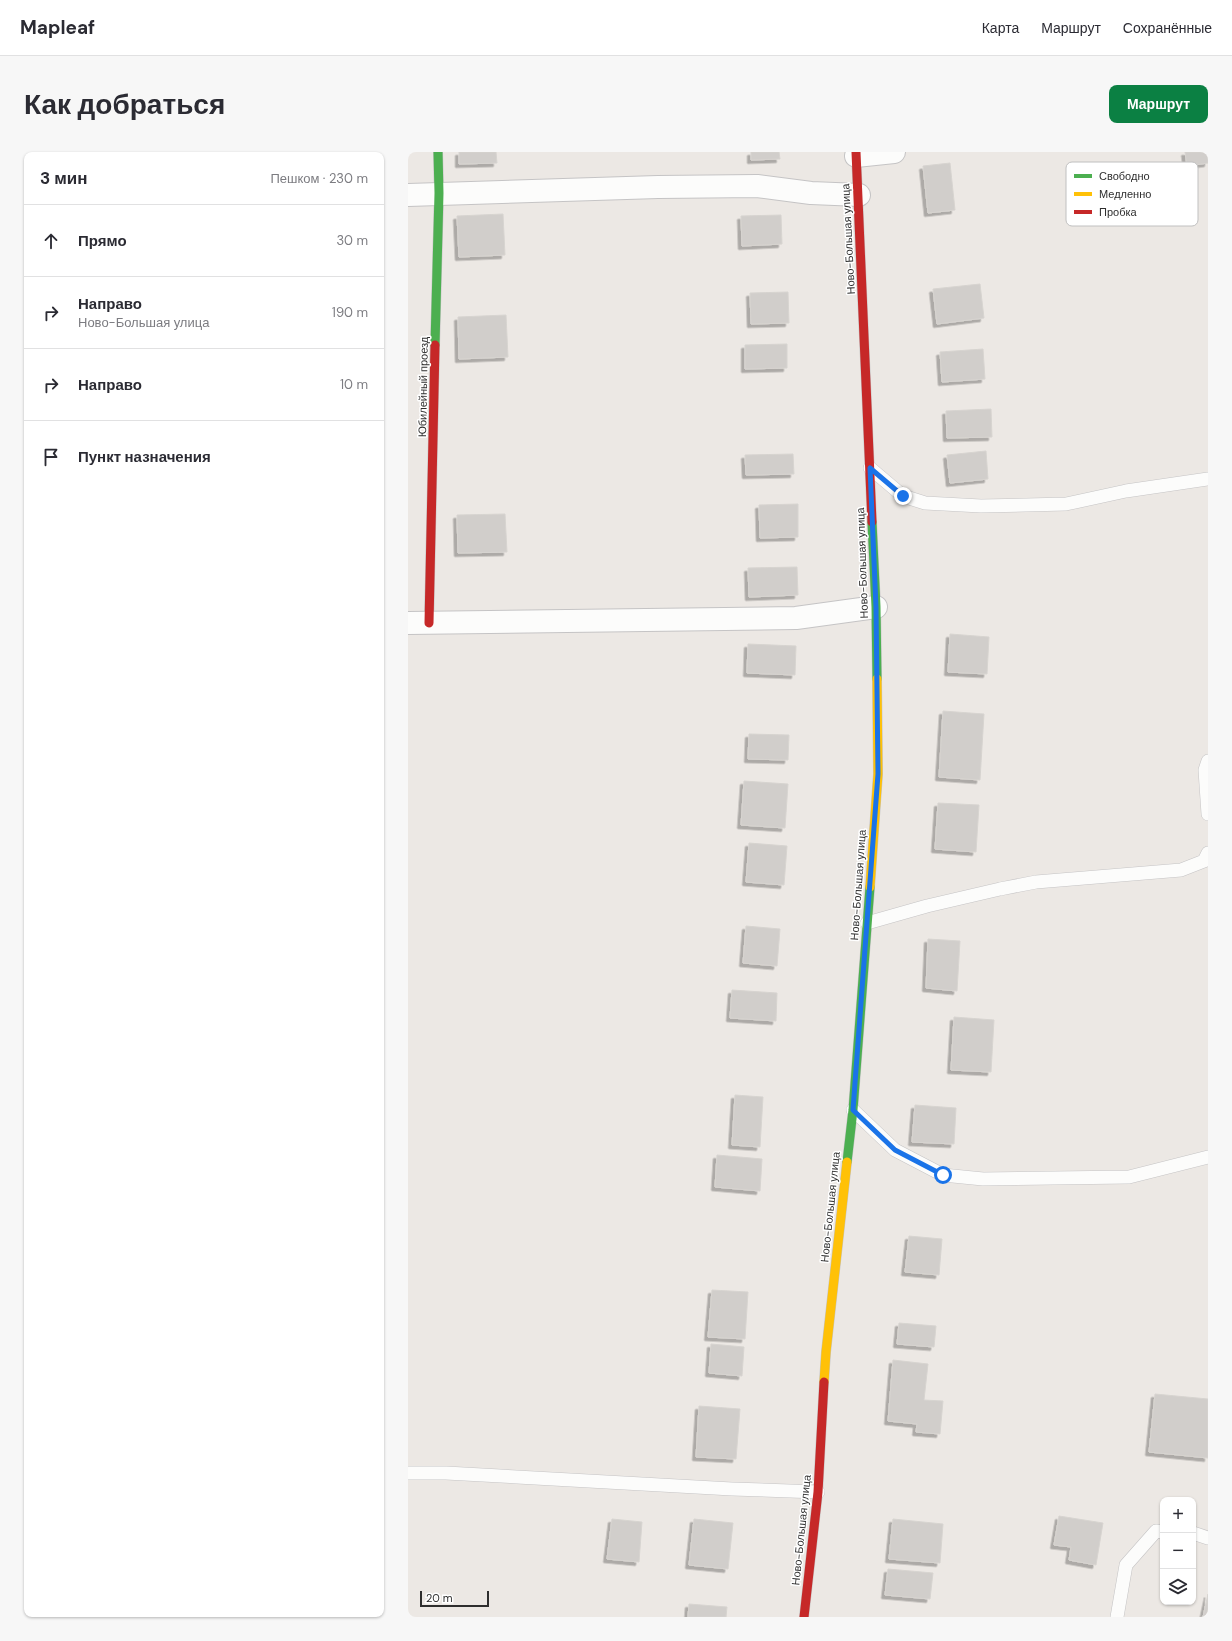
<!DOCTYPE html>
<html lang="ru">
<head>
<meta charset="utf-8">
<style>
	:root { --surface:#fff; --page:#f7f7f7; --text:#2b2b33; --muted:#7c7c81; --line:#e1e1e2; --accent:#0b8043 }
	body { margin:0; font-family:"DM Sans",sans-serif; background:var(--page); color:var(--text) }
	.controls { position:absolute; right:12px; bottom:12px; display:grid; overflow:hidden; border-radius:8px; box-shadow:0 1px 3px #0004 }
	.controls button { width:36px; height:36px; display:grid; place-items:center; padding:0; border:0; border-bottom:1px solid var(--line); background:var(--surface); color:var(--text); font:20px sans-serif }
	.scale { position:absolute; left:12px; bottom:10px; width:69px; box-sizing:border-box; padding-left:4px; border:2px solid #2e2e2e; border-top:0; font-size:11px; line-height:14px; white-space:nowrap; color:#2e2e2e; -webkit-text-stroke:3px #fff; paint-order:stroke }
	.stop { position:absolute; width:12px; height:12px; margin:-9px; border:3px solid #1a73e8; border-radius:50%; background:#fff }
	.stop.end { background:#1a73e8; border-color:#fff; box-shadow:0 1px 4px #0008 }
	.list { margin:0; padding:0; list-style:none }
	h2 { display:flex; justify-content:space-between; align-items:center; height:52px; margin:0; padding:0 16px; font-size:17px }
	h2 small { font-size:13px; font-weight:400; color:var(--muted) }
	.list li { display:grid; grid-template-columns:26px 1fr auto; gap:12px; align-items:center; box-sizing:border-box; height:72px; padding:0 16px; border-top:1px solid var(--line) }
	.list b { display:block; font-size:15px; white-space:nowrap }
	.list p { margin:0; font-size:13px; white-space:nowrap; color:var(--muted) }
	.list em { font-size:13px; font-style:normal; color:var(--muted) }
	.icon { flex:none; width:22px; height:22px; fill:none; stroke:currentColor; stroke-width:2; stroke-linecap:round; stroke-linejoin:round }
	.map { position:relative; flex:none; width:800px; height:1465px; overflow:hidden; border-radius:8px }
	header { display:flex; align-items:center; gap:24px; box-sizing:border-box; height:56px; padding:0 20px; background:var(--surface); border-bottom:1px solid var(--line) }
	header strong { font-size:19px }
	nav { display:flex; gap:22px; margin-inline-start:auto; font-size:14px }
	.intro { display:flex; align-items:center; justify-content:space-between; box-sizing:border-box; height:96px; padding:0 24px }
	h1 { margin:0; font-size:28px }
	.button { padding:10px 18px; border-radius:8px; background:var(--accent); color:#fff; font-size:14px; font-weight:700 }
	main { display:flex; gap:24px; padding:0 24px }
	aside { flex:1; background:var(--surface); border-radius:8px; box-shadow:0 1px 3px #0004 }
	.map>svg:first-child { display:block }
	.building { fill:#d1cecb; stroke:#d7d4d0; filter:url(#shadow) }
	.lines { fill:none; stroke-linecap:round; stroke-linejoin:round }
	.lane-casing { stroke:#c5c4c5; stroke-width:14 }
	.street-casing { stroke:#c5c4c5; stroke-width:24 }
	.fast-casing { stroke:#c5c4c5; stroke-width:10 }
	.slow-casing { stroke:#c5c4c5; stroke-width:10 }
	.jam-casing { stroke:#c5c4c5; stroke-width:10 }
	.lane { stroke:#fcfcfb; stroke-width:13 }
	.street { stroke:#fcfcfb; stroke-width:22 }
	.fast { stroke:#4caf50; stroke-width:9 }
	.slow { stroke:#ffc107; stroke-width:9 }
	.jam { stroke:#c62828; stroke-width:9 }
	.route { stroke:#1a73e8; stroke-width:5 }
	.labels { text-anchor:middle; dominant-baseline:central; stroke-width:3; stroke-linejoin:round; paint-order:stroke }
	.street-label { font-size:11px; fill:#2e2e2e; stroke:#fff }
	.key { fill:#fff; stroke:#c0c0c0; stroke-width:1 }
	.key-label { font-size:11px; fill:#2e2e2e }
</style>
</head>
<body>
<header>
<strong>Mapleaf</strong>
<nav><a>Карта</a><a>Маршрут</a><a>Сохранённые</a></nav>
</header>
<div class="intro"><h1>Как добраться</h1><a class="button">Маршрут</a></div>
<main>
<aside>
<h2>3 мин<small>Пешком · 230 m</small></h2>
<ul class="list">
<li><svg class="icon" aria-label="ahead" viewBox="0 0 24 24"><path d="M12 20V5M6 11l6-6 6 6"/></svg><div><b>Прямо</b></div><em>30 m</em></li>
<li><svg class="icon" aria-label="right" viewBox="0 0 24 24"><path d="M7 20v-9h11M14 6l5 5-5 5"/></svg><div><b>Направо</b><p>Ново-Большая улица</p></div><em>190 m</em></li>
<li><svg class="icon" aria-label="right" viewBox="0 0 24 24"><path d="M7 20v-9h11M14 6l5 5-5 5"/></svg><div><b>Направо</b></div><em>10 m</em></li>
<li><svg class="icon" aria-label="arrive" viewBox="0 0 24 24"><path d="M6 21V4h12l-3 4 3 4H6"/></svg><div><b>Пункт назначения</b></div></li>
</ul>
</aside>
<div class="map">
<svg width="800" height="1465" viewBox="0 0 800 1465">
	<defs>
		<filter id="shadow"><feDropShadow dx="-3.5" dy="3.5" stdDeviation="0" flood-color="#0004"/></filter>
	</defs>
	<rect width="100%" height="100%" fill="#ece8e4"/>
	<g class="building">
		<path d="M 51,0 L 88,0 L 89,11 L 51,12 Z"/>
		<path d="M 343,0 L 371,0 L 372,7 L 343,8 Z"/>
		<path d="M 777,0 L 800,0 L 800,11 L 779,14 Z"/>
		<path d="M 542,11 L 547,58 L 520,61 L 515,14 Z"/>
		<path d="M 95,62 L 97,103 L 51,105 L 49,64 Z"/>
		<path d="M 373,63 L 374,92 L 334,94 L 333,64 Z"/>
		<path d="M 572,132 L 576,166 L 529,172 L 525,137 Z"/>
		<path d="M 380,140 L 381,171 L 343,172 L 342,141 Z"/>
		<path d="M 98,163 L 100,205 L 51,207 L 50,165 Z"/>
		<path d="M 379,192 L 379,216 L 337,217 L 337,193 Z"/>
		<path d="M 575,197 L 577,227 L 534,230 L 532,200 Z"/>
		<path d="M 583,257 L 584,285 L 539,286 L 538,259 Z"/>
		<path d="M 578,299 L 580,327 L 542,331 L 539,303 Z"/>
		<path d="M 385,302 L 386,322 L 338,323 L 337,303 Z"/>
		<path d="M 390,352 L 390,385 L 352,386 L 351,353 Z"/>
		<path d="M 97,362 L 99,400 L 50,401 L 49,363 Z"/>
		<path d="M 389,415 L 390,443 L 341,445 L 340,416 Z"/>
		<path d="M 542,482 L 581,485 L 579,522 L 540,520 Z"/>
		<path d="M 340,492 L 388,494 L 387,523 L 339,521 Z"/>
		<path d="M 535,559 L 576,562 L 572,628 L 531,625 Z"/>
		<path d="M 341,582 L 381,583 L 380,608 L 340,607 Z"/>
		<path d="M 336,629 L 380,632 L 377,676 L 333,673 Z"/>
		<path d="M 530,651 L 571,653 L 568,700 L 527,697 Z"/>
		<path d="M 341,691 L 379,694 L 376,733 L 338,730 Z"/>
		<path d="M 338,774 L 372,777 L 369,814 L 335,811 Z"/>
		<path d="M 520,787 L 552,789 L 549,839 L 518,836 Z"/>
		<path d="M 324,838 L 369,841 L 368,869 L 322,866 Z"/>
		<path d="M 546,865 L 586,868 L 583,920 L 543,918 Z"/>
		<path d="M 327,943 L 355,945 L 352,995 L 324,993 Z"/>
		<path d="M 507,953 L 548,956 L 546,992 L 504,990 Z"/>
		<path d="M 309,1003 L 354,1007 L 352,1039 L 307,1035 Z"/>
		<path d="M 501,1084 L 534,1087 L 531,1123 L 497,1120 Z"/>
		<path d="M 304,1138 L 340,1140 L 337,1187 L 300,1185 Z"/>
		<path d="M 491,1171 L 528,1174 L 526,1195 L 489,1192 Z"/>
		<path d="M 303,1192 L 336,1195 L 334,1224 L 301,1221 Z"/>
		<path d="M 485,1208 L 520,1212 L 516,1248 L 535,1249 L 532,1282 L 508,1280 L 509,1272 L 480,1269 Z"/>
		<path d="M 747,1242 L 800,1247 L 800,1306 L 741,1300 Z"/>
		<path d="M 291,1254 L 332,1257 L 328,1307 L 288,1305 Z"/>
		<path d="M 651,1364 L 695,1371 L 688,1413 L 661,1408 L 663,1395 L 646,1393 Z"/>
		<path d="M 204,1367 L 234,1370 L 231,1410 L 199,1407 Z"/>
		<path d="M 286,1367 L 325,1371 L 320,1417 L 281,1413 Z"/>
		<path d="M 485,1367 L 535,1372 L 532,1411 L 481,1407 Z"/>
		<path d="M 480,1417 L 525,1421 L 522,1447 L 477,1443 Z"/>
		<path d="M 800,1442 L 800,1465 L 795,1465 Z"/>
		<path d="M 281,1452 L 319,1455 L 318,1465 L 280,1465 Z"/>
	</g>
	<g class="lines">
		<g class="lane-casing">
			<g id="lane">
				<path d="M 462,316 L 495,344 L 517,351 L 573,354 L 658,352 L 718,339 L 800,327"/>
				<path d="M 800,609 L 797,618 L 800,662"/>
				<path d="M 459,771 L 519,754 L 592,737 L 628,730 L 773,718 L 796,709 L 800,701"/>
				<path d="M 445,958 L 487,998 L 535,1023 L 575,1027 L 721,1025 L 800,1005"/>
				<path d="M 0,1321 L 38,1321 L 324,1337 L 410,1340"/>
				<path d="M 785,1381 L 800,1386"/>
				<path d="M 709,1465 L 718,1413 L 748,1379 L 755,1380"/>
			</g>
		</g>
		<g class="street-casing">
			<g id="street">
				<path d="M 448,4 L 486,0"/>
				<path d="M 0,43 L 250,35 L 349,34 L 403,41 L 451,43"/>
				<path d="M 0,471 L 388,466 L 468,455"/>
			</g>
		</g>
		<g class="fast-casing">
			<g id="fast">
				<path d="M 27,193 L 31,41 L 30,0"/>
				<path d="M 464,370 L 468,455 L 469,527"/>
				<path d="M 439,1010 L 445,958 L 462,735"/>
			</g>
		</g>
		<g class="slow-casing">
			<g id="slow">
				<path d="M 462,735 L 470,622 L 469,527"/>
				<path d="M 416,1230 L 418,1200 L 439,1010"/>
			</g>
		</g>
		<g class="jam-casing">
			<g id="jam">
				<path d="M 448,0 L 464,370"/>
				<path d="M 21,471 L 27,193"/>
				<path d="M 396,1465 L 410,1340 L 416,1230"/>
			</g>
		</g>
		<use href="#lane" class="lane"/>
		<use href="#street" class="street"/>
		<use href="#fast" class="fast"/>
		<use href="#slow" class="slow"/>
		<use href="#jam" class="jam"/>
	</g>
	<g class="lines">
		<path class="route" d="M 495,344 L 462,316 L 468,455 L 470,622 L 445,958 L 487,998 L 535,1023"/>
	</g>
	<g class="labels">
		<g class="street-label">
			<text transform="translate(440 87) rotate(-93)">Ново-Большая улица</text>
			<text transform="translate(15 235) rotate(-89)">Юбилейный проезд</text>
			<text transform="translate(454 411) rotate(-92)">Ново-Большая улица</text>
			<text transform="translate(450 733) rotate(-86)">Ново-Большая улица</text>
			<text transform="translate(422 1055) rotate(-84)">Ново-Большая улица</text>
			<text transform="translate(393 1378) rotate(-84)">Ново-Большая улица</text>
		</g>
	</g>
	<rect x="658" y="10" width="132" height="64" rx="6" class="key"/>
	<rect x="666" y="22" width="18" height="4" fill="#4caf50"/>
	<rect x="666" y="40" width="18" height="4" fill="#ffc107"/>
	<rect x="666" y="58" width="18" height="4" fill="#c62828"/>
	<g class="key-label">
		<text x="691" y="28">Свободно</text>
		<text x="691" y="46">Медленно</text>
		<text x="691" y="64">Пробка</text>
	</g>
</svg>
<div class="controls">
<button>+</button>
<button>−</button>
<button><svg class="icon" aria-label="layers" viewBox="0 0 24 24"><path d="M12 4l9 5-9 5-9-5zM3 14l9 5 9-5"/></svg></button>
</div>
<div class="scale">20 m</div>
<div class="stop" style="left:535px;top:1023px"></div>
<div class="stop end" style="left:495px;top:344px"></div>
</div>
</main>
</body>
</html>
